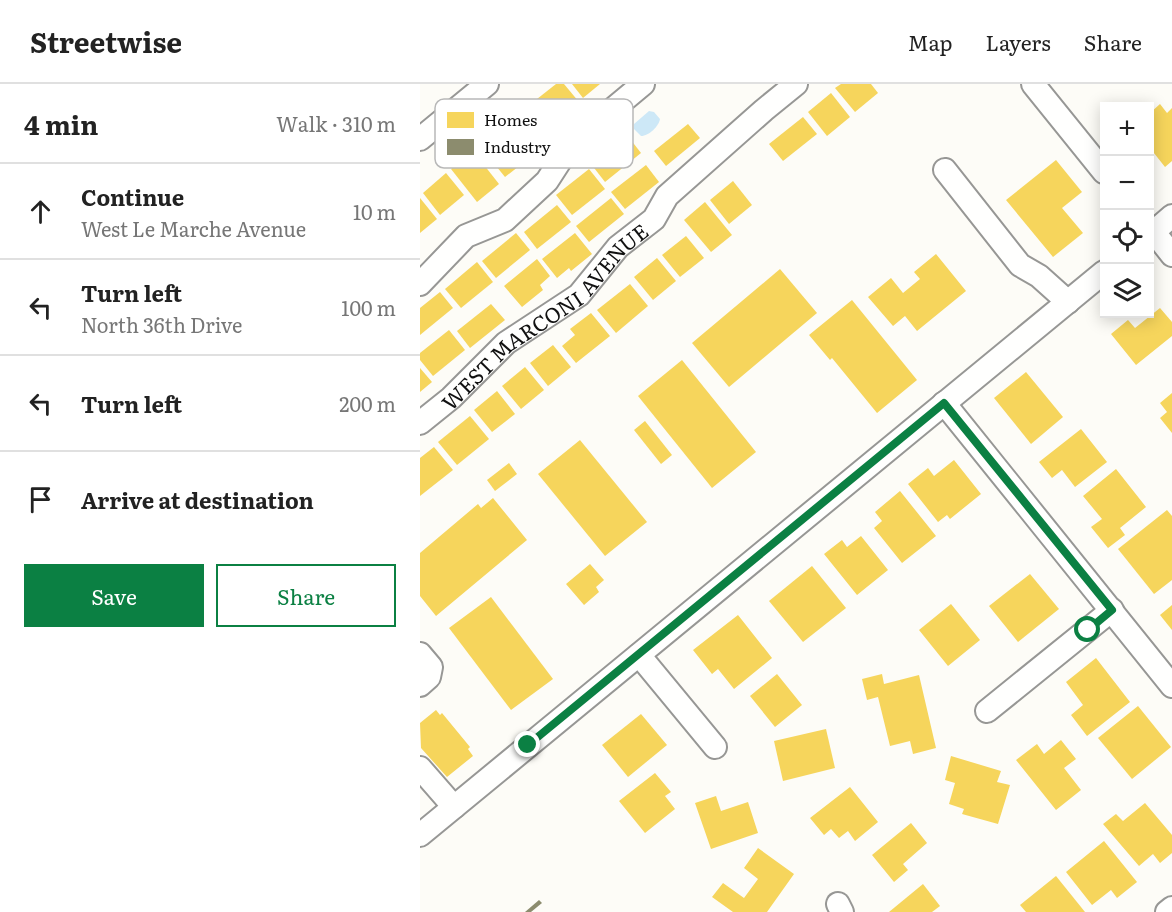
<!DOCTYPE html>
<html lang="en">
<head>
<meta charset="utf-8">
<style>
	:root { --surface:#fff; --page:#f6f6f6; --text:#222; --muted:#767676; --line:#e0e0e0; --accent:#0b8043 }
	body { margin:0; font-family:Literata,serif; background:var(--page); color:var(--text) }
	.controls { position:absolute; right:18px; top:18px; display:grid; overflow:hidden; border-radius:0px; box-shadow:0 3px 15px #0003 }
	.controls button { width:54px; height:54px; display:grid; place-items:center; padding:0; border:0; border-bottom:2px solid var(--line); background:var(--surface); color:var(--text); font:30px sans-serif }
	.stop { position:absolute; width:18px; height:18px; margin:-14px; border:4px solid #0b8043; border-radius:50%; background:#fff }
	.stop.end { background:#0b8043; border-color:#fff; box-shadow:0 2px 6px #0008 }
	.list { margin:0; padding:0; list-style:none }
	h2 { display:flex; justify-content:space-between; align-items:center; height:78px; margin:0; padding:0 24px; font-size:26px }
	h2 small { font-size:20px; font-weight:400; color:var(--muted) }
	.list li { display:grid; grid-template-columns:39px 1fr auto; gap:18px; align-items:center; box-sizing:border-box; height:96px; padding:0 24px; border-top:2px solid var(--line) }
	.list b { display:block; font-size:22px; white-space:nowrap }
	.list p { margin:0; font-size:20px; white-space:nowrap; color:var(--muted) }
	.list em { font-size:20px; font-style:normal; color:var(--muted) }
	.actions { display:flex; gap:12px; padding:18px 24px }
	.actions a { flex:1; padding:14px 0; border:2px solid var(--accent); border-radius:0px; text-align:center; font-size:21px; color:var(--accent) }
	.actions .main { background:var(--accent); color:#fff }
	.icon { flex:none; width:33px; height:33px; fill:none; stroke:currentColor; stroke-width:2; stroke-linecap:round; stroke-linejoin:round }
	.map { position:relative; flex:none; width:752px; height:828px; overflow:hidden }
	header { display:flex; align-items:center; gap:36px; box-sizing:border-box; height:84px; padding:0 30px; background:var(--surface); border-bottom:2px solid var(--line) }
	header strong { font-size:28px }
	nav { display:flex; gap:33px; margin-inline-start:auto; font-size:21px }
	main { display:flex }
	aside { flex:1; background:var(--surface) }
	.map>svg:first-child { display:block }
	.water { fill:#cde8f7 }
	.homes { fill:#f6d55c }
	.industry { fill:#8c8c6e }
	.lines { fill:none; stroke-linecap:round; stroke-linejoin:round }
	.minor-casing { stroke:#979795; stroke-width:26 }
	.minor { stroke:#fffffe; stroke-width:22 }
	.route { stroke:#0b8043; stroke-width:8 }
	.labels { text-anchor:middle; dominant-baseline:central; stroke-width:6; stroke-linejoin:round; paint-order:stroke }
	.street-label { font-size:21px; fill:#111; stroke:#fff }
	.key { fill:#fff; stroke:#b8b8b8; stroke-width:1.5 }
	.key-label { font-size:16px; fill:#111 }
</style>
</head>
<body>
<header>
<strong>Streetwise</strong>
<nav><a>Map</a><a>Layers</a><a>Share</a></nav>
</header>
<main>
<aside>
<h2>4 min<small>Walk · 310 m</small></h2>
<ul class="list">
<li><svg class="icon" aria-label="ahead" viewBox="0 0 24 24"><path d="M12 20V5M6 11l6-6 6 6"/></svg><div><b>Continue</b><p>West Le Marche Avenue</p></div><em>10 m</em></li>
<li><svg class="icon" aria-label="left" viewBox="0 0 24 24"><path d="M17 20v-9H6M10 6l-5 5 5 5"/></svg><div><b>Turn left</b><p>North 36th Drive</p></div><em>100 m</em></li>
<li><svg class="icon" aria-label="left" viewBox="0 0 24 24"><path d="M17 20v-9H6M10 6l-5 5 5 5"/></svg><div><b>Turn left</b></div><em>200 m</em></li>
<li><svg class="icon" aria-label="arrive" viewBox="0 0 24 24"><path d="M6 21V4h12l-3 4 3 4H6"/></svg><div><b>Arrive at destination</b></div></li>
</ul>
<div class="actions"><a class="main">Save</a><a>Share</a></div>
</aside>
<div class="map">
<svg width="752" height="828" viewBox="0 0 752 828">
	<rect width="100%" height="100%" fill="#fdfcf7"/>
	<path class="water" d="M 229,27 L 234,28 L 240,35 C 239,42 229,52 221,52 L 214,45 L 214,40 Z"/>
	<g class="homes">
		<path d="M 136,0 L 144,0 L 159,18 L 135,37 L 117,15 Z"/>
		<path d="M 152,0 L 180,0 L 163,14 Z"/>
		<path d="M 421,0 L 451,0 L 458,9 L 435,28 L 415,4 Z"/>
		<path d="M 411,9 L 430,33 L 407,52 L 388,28 Z"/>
		<path d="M 740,20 L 747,29 L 752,24 L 752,77 L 745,83 L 730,64 L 730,29 Z"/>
		<path d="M 383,33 L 397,50 L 363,77 L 349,60 Z"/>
		<path d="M 268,40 L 280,54 L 246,82 L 234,67 Z"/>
		<path d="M 81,42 L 108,75 L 85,93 L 59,61 Z"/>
		<path d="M 207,51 L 221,69 L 185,98 L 171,80 Z"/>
		<path d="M 53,67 L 79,100 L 57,118 L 31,85 Z"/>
		<path d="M 636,76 L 662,108 L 642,124 L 663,149 L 633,173 L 586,116 Z"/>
		<path d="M 226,81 L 239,98 L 205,125 L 191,108 Z"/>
		<path d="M 169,85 L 185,105 L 152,131 L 136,111 Z"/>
		<path d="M 26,89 L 44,111 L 20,131 L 3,109 Z"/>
		<path d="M 313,97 L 332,121 L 309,140 L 290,116 Z"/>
		<path d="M 0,114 L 17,135 L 0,149 Z"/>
		<path d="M 191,114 L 204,130 L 169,158 L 156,142 Z"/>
		<path d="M 285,118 L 312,151 L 291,168 L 264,136 Z"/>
		<path d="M 137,121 L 151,138 L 117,165 L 104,148 Z"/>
		<path d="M 96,149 L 110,166 L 76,194 L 62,177 Z"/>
		<path d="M 155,149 L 172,170 L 151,187 L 149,184 L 137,194 L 122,175 Z"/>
		<path d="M 266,152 L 284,174 L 260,193 L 242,171 Z"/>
		<path d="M 516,170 L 546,207 L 497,247 L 485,232 L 473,242 L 448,213 L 471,194 L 483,209 L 500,195 L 494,188 Z"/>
		<path d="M 237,174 L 256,197 L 233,216 L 214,193 Z"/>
		<path d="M 117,175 L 130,192 L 120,201 L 123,206 L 102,223 L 84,202 Z"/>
		<path d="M 57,178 L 73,198 L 41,224 L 25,205 Z"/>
		<path d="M 360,185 L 397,229 L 309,303 L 272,259 Z"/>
		<path d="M 210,200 L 228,222 L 196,249 L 177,226 Z"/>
		<path d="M 20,208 L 33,224 L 0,251 L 0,224 Z"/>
		<path d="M 432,216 L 497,296 L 457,329 L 412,274 L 410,276 L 389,251 Z"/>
		<path d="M 71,220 L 85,236 L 50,264 L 37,247 Z"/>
		<path d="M 740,224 L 752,238 L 752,252 L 716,281 L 691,250 L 708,236 L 715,244 Z"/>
		<path d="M 171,229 L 190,252 L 156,279 L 142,262 L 155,251 L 150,245 Z"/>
		<path d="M 29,246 L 45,266 L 13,292 L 0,276 L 0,269 Z"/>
		<path d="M 133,261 L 151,283 L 128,302 L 110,279 Z"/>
		<path d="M 262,276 L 336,368 L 292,404 L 218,312 Z"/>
		<path d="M 105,283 L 124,306 L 101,325 L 82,302 Z"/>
		<path d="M 0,284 L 12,298 L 0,308 Z"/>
		<path d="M 606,288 L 643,333 L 611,360 L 574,314 Z"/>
		<path d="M 77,307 L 95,330 L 72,348 L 54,326 Z"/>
		<path d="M 752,309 L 752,349 L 740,334 L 747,328 L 740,319 Z"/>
		<path d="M 50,332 L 69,355 L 37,381 L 18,358 Z"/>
		<path d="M 225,337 L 252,371 L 241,380 L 214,346 Z"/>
		<path d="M 661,345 L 687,378 L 655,403 L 642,386 L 632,394 L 619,378 Z"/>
		<path d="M 160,356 L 227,438 L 185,472 L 118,390 Z"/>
		<path d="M 14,363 L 33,386 L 0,412 L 0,374 Z"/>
		<path d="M 534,376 L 561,410 L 530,435 L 527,431 L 518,438 L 488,400 L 508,384 L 514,392 Z"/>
		<path d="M 89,379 L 97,390 L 75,407 L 67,396 Z"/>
		<path d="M 696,385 L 726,423 L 700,444 L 705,451 L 688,464 L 671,443 L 682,435 L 663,412 Z"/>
		<path d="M 480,407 L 516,452 L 482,479 L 454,444 L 462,437 L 455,428 Z"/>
		<path d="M 73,414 L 107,456 L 16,532 L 0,512 L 0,469 L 58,420 L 61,424 Z"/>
		<path d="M 747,426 L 752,432 L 752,496 L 734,510 L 698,465 Z"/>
		<path d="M 441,452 L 468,486 L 437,511 L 404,470 L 422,456 L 427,463 Z"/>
		<path d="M 170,480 L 184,496 L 176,503 L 179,508 L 164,521 L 146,500 Z"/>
		<path d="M 392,482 L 426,524 L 383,558 L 349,517 Z"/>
		<path d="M 610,490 L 639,525 L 598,558 L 569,522 Z"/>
		<path d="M 71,513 L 133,595 L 91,626 L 29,544 Z"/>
		<path d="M 531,520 L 560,556 L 528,582 L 499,546 Z"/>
		<path d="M 752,521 L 752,546 L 740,531 Z"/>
		<path d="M 318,531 L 352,574 L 314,605 L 298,585 L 292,590 L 273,566 Z"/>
		<path d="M 676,574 L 710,618 L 667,652 L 651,631 L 663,621 L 646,598 Z"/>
		<path d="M 357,590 L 382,621 L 355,643 L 330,612 Z"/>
		<path d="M 462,590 L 464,600 L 499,591 L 516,664 L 493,670 L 490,657 L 470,662 L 458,613 L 447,616 L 442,595 Z"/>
		<path d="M 718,622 L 751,663 L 712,695 L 678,654 Z"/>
		<path d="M 16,626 L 20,631 L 22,629 L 50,663 L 48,665 L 53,672 L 27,693 L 1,664 L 0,639 Z"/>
		<path d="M 221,630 L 247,661 L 208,693 L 182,661 Z"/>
		<path d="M 406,645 L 415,684 L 363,697 L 354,657 Z"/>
		<path d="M 641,656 L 656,675 L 644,684 L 661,706 L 636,726 L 596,676 L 617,660 L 624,670 Z"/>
		<path d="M 531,672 L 581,687 L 577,698 L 590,701 L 578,740 L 542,730 L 544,725 L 529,720 L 535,699 L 525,696 Z"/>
		<path d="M 235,689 L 251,708 L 245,712 L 255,725 L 225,749 L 199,717 Z"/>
		<path d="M 430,703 L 458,738 L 435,757 L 428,747 L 419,754 L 411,745 L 404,751 L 390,734 Z"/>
		<path d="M 296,712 L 301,727 L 328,718 L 338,749 L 291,765 L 275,719 Z"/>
		<path d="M 725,719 L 752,751 L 752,769 L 740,779 L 733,770 L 719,782 L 683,740 L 696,730 L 703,737 Z"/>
		<path d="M 491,739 L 507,759 L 483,780 L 488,786 L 474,798 L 452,771 Z"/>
		<path d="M 684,757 L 717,798 L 697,814 L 691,806 L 672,821 L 646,788 Z"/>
		<path d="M 338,764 L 374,790 L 347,828 L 313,828 L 292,813 L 303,799 L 324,814 L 338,795 L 324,784 Z"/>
		<path d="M 636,792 L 665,828 L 606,828 L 600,821 Z"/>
		<path d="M 503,800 L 520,822 L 512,828 L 469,828 Z"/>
	</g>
	<path class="industry" d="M 119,816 L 122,819 L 111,828 L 105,828 Z"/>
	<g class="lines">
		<g class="minor-casing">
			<g id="minor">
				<path d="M 613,0 L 684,88"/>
				<path d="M 0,55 L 67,0"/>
				<path d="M 525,86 L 600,181 L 619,192 L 648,218"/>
				<path d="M 730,143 L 752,171"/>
				<path d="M 730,151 L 752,132"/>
				<path d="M 0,200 L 46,152 L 85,136 L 127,97 L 151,60 L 223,0"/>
				<path d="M 524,319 L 752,602"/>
				<path id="s1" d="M 0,339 L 31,314 L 86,259 L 159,211 L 198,163 L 234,135 L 247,112 L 344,26 L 376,0"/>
				<path d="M 0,570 L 11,583 L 9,593 L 0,601"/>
				<path d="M 219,571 L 295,663"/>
				<path d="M 567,627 L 692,526"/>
				<path d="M 0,684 L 34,723"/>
				<path d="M 0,751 L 684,188"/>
				<path d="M 418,820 L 422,828"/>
				<path d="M 747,828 L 752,824"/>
			</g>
		</g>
		<use href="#minor" class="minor"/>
	</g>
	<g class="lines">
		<path class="route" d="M 108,661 L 524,319 L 692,526 L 668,546"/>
	</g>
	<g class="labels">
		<g class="street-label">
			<text stroke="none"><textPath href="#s1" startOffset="165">WEST MARCONI AVENUE</textPath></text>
		</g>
	</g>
	<rect x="15" y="15" width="198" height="69" rx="9" class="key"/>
	<rect x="27" y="28" width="27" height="16" fill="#f6d55c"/>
	<rect x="27" y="55" width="27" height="16" fill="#8c8c6e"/>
	<g class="key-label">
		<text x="64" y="42">Homes</text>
		<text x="64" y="69">Industry</text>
	</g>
</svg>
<div class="controls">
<button>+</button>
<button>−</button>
<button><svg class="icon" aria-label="locate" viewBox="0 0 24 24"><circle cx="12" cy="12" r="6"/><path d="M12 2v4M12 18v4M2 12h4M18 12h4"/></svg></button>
<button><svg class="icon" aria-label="layers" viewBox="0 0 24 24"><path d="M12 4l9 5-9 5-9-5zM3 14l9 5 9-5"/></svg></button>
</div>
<div class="stop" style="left:668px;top:546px"></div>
<div class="stop end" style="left:108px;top:661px"></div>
</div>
</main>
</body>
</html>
